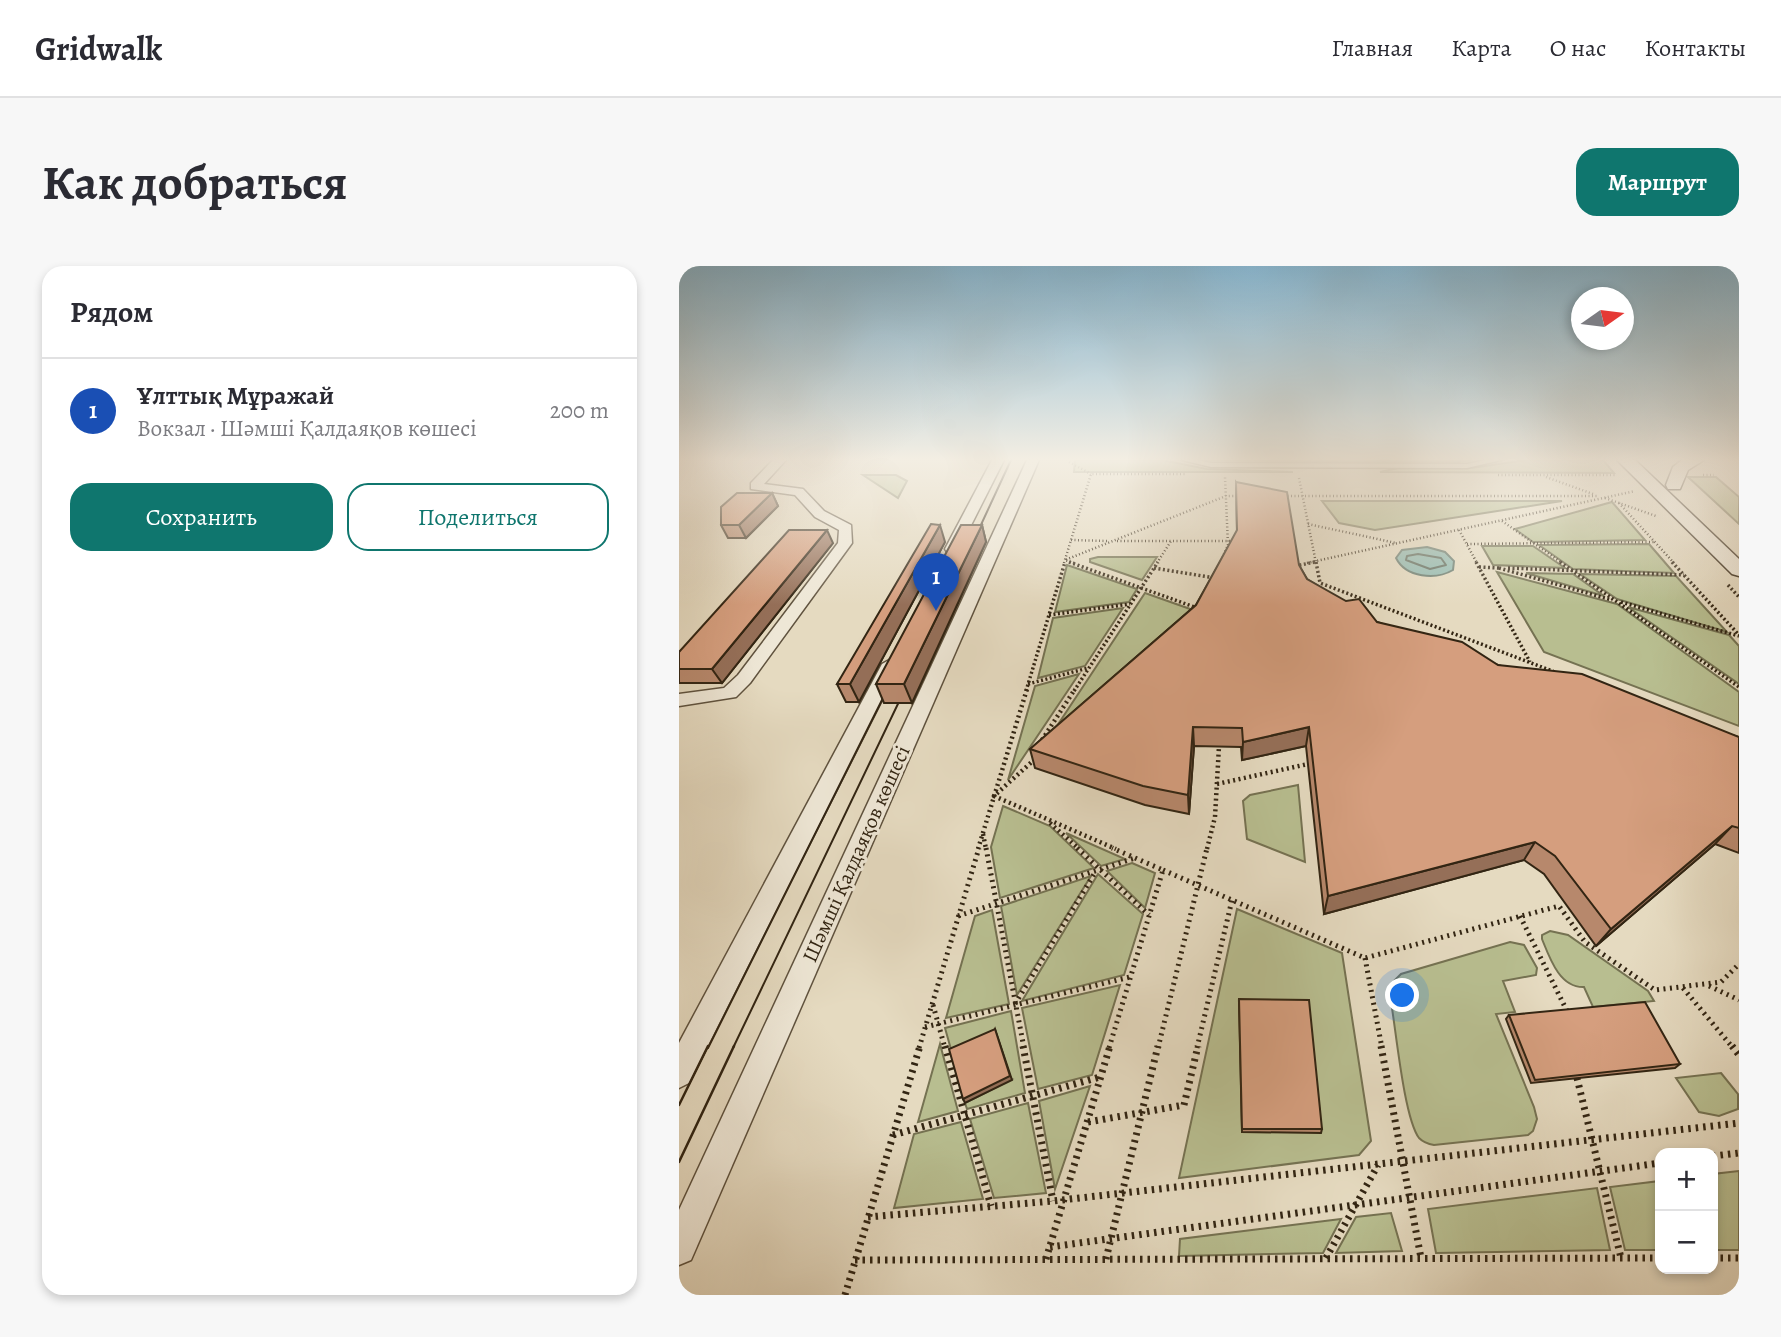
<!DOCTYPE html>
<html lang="ru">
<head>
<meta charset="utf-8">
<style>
	:root { --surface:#fff; --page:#f7f7f7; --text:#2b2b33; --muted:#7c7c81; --line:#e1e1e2; --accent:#0f766e }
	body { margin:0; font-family:Alegreya,serif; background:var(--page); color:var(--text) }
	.controls { position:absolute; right:21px; bottom:21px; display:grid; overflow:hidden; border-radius:14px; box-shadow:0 4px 10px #0003 }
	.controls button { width:63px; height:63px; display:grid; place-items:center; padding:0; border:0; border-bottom:2px solid var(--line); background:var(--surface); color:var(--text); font:35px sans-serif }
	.compass { position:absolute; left:892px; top:21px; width:63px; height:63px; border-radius:50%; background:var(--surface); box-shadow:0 4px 10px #0003; rotate:76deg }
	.you { position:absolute; left:724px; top:730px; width:24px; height:24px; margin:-18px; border:5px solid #fff; border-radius:50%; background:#1a73e8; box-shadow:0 0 0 10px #1a73e833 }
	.badge { display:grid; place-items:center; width:46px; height:46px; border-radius:50%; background:var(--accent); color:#fff; font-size:23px; font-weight:700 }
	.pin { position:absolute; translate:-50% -58px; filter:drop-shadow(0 2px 4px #0008) }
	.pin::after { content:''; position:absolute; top:37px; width:24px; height:21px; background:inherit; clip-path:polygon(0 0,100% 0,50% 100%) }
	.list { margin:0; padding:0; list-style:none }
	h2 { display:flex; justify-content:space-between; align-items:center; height:91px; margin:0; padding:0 28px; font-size:30px }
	h2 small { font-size:23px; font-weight:400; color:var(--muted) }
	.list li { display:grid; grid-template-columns:46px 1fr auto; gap:21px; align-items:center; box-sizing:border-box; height:105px; padding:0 28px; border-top:2px solid var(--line) }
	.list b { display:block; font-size:26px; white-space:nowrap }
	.list p { margin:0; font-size:23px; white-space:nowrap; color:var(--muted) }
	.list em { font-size:23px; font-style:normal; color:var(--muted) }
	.actions { display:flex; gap:14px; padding:21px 28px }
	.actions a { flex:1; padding:16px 0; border:2px solid var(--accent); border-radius:21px; text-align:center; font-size:24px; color:var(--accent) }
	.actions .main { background:var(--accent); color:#fff }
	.map { position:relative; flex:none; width:1060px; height:1029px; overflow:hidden; border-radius:21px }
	header { display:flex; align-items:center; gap:42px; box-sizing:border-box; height:98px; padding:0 35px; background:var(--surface); border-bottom:2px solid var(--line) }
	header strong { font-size:33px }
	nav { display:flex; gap:38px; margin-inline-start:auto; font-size:24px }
	.intro { display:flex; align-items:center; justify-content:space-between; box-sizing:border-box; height:168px; padding:0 42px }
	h1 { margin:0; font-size:49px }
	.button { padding:18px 32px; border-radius:21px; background:var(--accent); color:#fff; font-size:24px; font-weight:700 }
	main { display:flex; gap:42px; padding:0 42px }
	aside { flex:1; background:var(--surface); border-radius:21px; box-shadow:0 4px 10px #0003 }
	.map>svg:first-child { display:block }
	.green { fill:#b8be90; stroke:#757252; stroke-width:2 }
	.water { fill:#96bbb1; stroke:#6e7f72; stroke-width:2 }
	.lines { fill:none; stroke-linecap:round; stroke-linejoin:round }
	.shore { stroke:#647062; stroke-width:2 }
	.service-casing { stroke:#5f523e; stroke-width:3 }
	.minor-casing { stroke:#5f523e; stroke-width:3 }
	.secondary-casing { stroke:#322513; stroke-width:3 }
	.path-far4 { stroke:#322513; stroke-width:2.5; stroke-dasharray:1 2.5; stroke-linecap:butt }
	.path-far3 { stroke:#322513; stroke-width:3.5; stroke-dasharray:2 2.5; stroke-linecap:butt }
	.path-far2 { stroke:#322513; stroke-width:4.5; stroke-dasharray:2 3.5; stroke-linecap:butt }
	.path-far1 { stroke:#322513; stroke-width:5; stroke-dasharray:2 4.5; stroke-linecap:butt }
	.path { stroke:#322513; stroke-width:7; stroke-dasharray:2.5 5; stroke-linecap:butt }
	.service { fill:#eee7d6; fill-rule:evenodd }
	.minor { fill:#eee7d6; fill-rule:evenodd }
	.secondary { fill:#eee7d6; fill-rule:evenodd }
	.tram-far1 { stroke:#322513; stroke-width:2 }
	.tram { stroke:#322513; stroke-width:2.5 }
	.wall { fill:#b7886c; stroke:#322513; stroke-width:2 }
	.shaded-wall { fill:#956f58; stroke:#322513; stroke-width:2 }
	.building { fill:#d59e7e; stroke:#322513; stroke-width:2 }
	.labels { text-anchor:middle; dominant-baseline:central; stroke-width:6; stroke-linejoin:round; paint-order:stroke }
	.street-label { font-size:21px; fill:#322513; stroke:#eee7d6 }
</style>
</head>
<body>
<header>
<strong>Gridwalk</strong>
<nav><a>Главная</a><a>Карта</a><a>О нас</a><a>Контакты</a></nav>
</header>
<div class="intro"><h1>Как добраться</h1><a class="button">Маршрут</a></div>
<main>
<aside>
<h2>Рядом<small></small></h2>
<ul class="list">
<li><span class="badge" style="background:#1a4fb4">1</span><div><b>Ұлттық Мұражай</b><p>Вокзал · Шәмші Қалдаяқов көшесі</p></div><em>200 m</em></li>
</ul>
<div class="actions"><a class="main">Сохранить</a><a>Поделиться</a></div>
</aside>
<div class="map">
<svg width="1060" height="1029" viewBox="0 0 1060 1029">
	<rect width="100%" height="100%" fill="#e5dac0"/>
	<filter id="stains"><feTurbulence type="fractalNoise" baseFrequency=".00286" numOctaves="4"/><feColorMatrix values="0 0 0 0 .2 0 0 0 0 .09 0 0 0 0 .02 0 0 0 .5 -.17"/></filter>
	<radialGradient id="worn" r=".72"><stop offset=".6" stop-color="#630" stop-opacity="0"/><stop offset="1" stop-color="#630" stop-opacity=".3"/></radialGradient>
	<g class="green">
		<path d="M 396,194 L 483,194 L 528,203 L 614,206 L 395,206 Z"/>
		<path d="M 525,194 L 791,194 L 781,196 Z"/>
		<path d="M 847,194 L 924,194 L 935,207 L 701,206 L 719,202 L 792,202 Z"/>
		<path d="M 184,209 L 217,209 L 228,215 L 219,232 Z"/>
		<path d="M 1009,211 L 1037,211 L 1060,231 L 1060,258 Z"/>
		<path d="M 643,235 L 883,235 L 696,264 L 660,257 Z"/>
		<path d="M 933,236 L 966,274 L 854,276 L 836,263 Z"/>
		<path d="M 970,278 L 995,307 L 894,303 L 860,279 Z"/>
		<path d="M 803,280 L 854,280 L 886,302 L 814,299 Z"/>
		<path d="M 419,291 L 478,291 L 463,314 L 411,296 L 411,293 Z"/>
		<path d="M 388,299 L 458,323 L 450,336 L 376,346 Z"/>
		<path d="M 818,306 L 938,338 L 1060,426 L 1060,460 L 865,386 Z"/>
		<path d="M 847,307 L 894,308 L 925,330 Z"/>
		<path d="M 901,308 L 997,310 L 1048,366 L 938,333 Z"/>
		<path d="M 466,327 L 514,344 L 368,475 Z"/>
		<path d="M 949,341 L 1050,369 L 1060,380 L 1060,418 Z"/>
		<path d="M 444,342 L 406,400 L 359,412 L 374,352 Z"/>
		<path d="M 400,408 L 329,514 L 356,420 Z"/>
		<path d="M 619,519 L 626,596 L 568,573 L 564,535 L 571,529 Z"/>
		<path d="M 324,540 L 371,560 L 415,602 L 321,632 L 312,581 Z"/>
		<path d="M 387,567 L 446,593 L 422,600 Z"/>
		<path d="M 453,597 L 476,607 L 466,642 L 428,605 Z"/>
		<path d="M 419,608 L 464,648 L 445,709 L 343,735 Z"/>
		<path d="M 412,610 L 338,729 L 322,640 Z"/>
		<path d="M 558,643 L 663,687 L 692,875 L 680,889 L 500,912 Z"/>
		<path d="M 313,644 L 330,738 L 267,752 L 296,650 Z"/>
		<path d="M 871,665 L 889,669 L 969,725 L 975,735 L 914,741 L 905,721 C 881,722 871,693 863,673 L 863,669 Z"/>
		<path d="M 831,676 L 845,679 L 858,702 L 857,709 L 824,715 L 836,746 L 817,748 L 855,841 L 858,853 L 854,865 L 849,869 L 755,879 C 749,878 744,876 740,872 C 725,852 717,764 712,736 L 712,718 L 722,708 Z"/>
		<path d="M 441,719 L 413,809 L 359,823 L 343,742 Z"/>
		<path d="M 332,745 L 346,827 L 288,843 L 286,837 L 333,813 L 273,787 L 266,762 Z"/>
		<path d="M 261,778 L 279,845 L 239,856 Z"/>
		<path d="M 1042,807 L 1059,828 L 1059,843 L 1040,850 L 1020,846 L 997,812 Z"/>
		<path d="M 411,820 L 376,923 L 360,835 Z"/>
		<path d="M 349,837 L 367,927 L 315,932 L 291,853 Z"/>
		<path d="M 282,856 L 304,933 L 215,942 L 235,868 Z"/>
		<path d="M 1060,905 L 1060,984 L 1034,984 L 1034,908 Z"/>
		<path d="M 981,915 L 981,984 L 946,984 L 931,921 Z"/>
		<path d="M 918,922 L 931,984 L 757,987 L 749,943 Z"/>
		<path d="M 712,947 L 723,985 L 657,987 L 677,951 Z"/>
		<path d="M 662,953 L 644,987 L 500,990 L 501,973 Z"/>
	</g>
	<path class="water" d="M 748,281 L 766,286 L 775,295 L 774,304 C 757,314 727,312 717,292 L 723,284 Z"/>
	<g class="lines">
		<path class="shore" d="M 739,288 L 762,292 L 767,299 L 751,303 L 727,294 L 728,290 Z"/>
		<g class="service-casing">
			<path id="service" d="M 503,194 L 518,194 L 532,197 L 788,198 L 807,194 L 822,194 L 788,202 L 532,201 Z"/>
		</g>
		<g class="minor-casing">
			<g id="minor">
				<path d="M 94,194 L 107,194 L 85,218 L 124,223 L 145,245 L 172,259 L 173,277 L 71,417 L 57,431 L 0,440 L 0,428 L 45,422 L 59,409 L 159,277 L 160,264 L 136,251 L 116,229 L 72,223 L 72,217 Z"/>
				<path d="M 313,194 L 325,194 L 280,283 L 268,286 L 266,283 Z"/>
				<path d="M 348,194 L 360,194 L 12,994 L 0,999 L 0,944 Z"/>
				<path d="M 212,393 L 221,398 L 10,817 L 0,822 L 0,777 L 203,398 Z"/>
			</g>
		</g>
		<g class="secondary-casing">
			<g id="secondary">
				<path d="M 938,194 L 956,194 L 1060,293 L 1060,310 L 1053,308 Z"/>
				<path d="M 1003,194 L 1025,194 L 1009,204 L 1001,223 L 989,223 L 987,219 L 994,201 Z"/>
			</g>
		</g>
		<g class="path-far4">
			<path d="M 390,196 L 412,208"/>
			<path d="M 819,209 L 936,209"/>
			<path d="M 1024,209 L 1035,209"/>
			<path d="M 867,211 L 914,228"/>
			<path d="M 620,212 L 637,297"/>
			<path d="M 605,230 L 919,230"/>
			<path d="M 926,232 L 977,250"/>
			<path d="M 940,237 L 995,297"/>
			<path d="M 823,255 L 883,297"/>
			<path d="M 629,258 L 717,277"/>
			<path d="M 780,264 L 798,297"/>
			<path d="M 392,274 L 429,275"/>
			<path d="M 438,275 L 552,275"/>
			<path d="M 788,278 L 975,276"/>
			<path d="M 542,295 L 549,279 L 546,211"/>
			<path d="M 385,297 L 412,208 L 506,208"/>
			<path d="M 395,297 L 386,294 L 547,230 L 561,230"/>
			<path d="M 478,297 L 492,275"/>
			<path d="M 628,297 L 956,225"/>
		</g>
		<g class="path-far3">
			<path d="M 390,296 L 521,343"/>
			<path d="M 637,296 L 641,317 L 876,406"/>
			<path d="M 797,296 L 851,396"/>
			<path d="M 881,296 L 1060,421"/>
			<path d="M 993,296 L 1060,369"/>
			<path d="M 616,300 L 636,296"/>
			<path d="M 800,301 L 820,302"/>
			<path d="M 475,302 L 536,312"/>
			<path d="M 820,302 L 933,334"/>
			<path d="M 829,302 L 1005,309"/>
			<path d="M 1049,319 L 1060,331"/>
			<path d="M 942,336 L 1060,370"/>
			<path d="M 370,349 L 451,338"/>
			<path d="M 349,418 L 409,402"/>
			<path d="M 347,425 L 386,296"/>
			<path d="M 395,425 L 479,296"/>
		</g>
		<g class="path-far2">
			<path d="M 363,474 L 396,423"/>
			<path d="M 356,493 L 315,530 L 437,583"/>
			<path d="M 538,518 L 629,498"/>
			<path d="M 371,557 L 400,583"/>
			<path d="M 304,568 L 307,583"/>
			<path d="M 299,583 L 348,423"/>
			<path d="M 528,583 L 536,551 L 540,480"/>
		</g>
		<g class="path-far1">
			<path d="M 307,582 L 345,782"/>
			<path d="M 398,582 L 470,649"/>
			<path d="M 484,604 L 686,692 L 880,640 L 906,676 L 976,724 L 1042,716 L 1060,698"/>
			<path d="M 279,650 L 456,592"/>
			<path d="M 841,650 L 889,747"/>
			<path d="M 686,692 L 703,782"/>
			<path d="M 1030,720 L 1060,734"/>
			<path d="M 1004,722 L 1054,782"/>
			<path d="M 336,738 L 417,605"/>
			<path d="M 254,739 L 266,782"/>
			<path d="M 246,761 L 451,711"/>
			<path d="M 240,782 L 300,582"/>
			<path d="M 430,782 L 484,604 L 433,582"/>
			<path d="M 479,782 L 528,582"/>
			<path d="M 518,782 L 553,634"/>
		</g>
		<g class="path">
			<path d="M 266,780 L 312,940"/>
			<path d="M 344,780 L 374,935"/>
			<path d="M 702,780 L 742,992"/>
			<path d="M 1053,780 L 1060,789"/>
			<path d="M 898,812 L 942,992"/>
			<path d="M 409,856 L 505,839 L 519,780"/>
			<path d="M 214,869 L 421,811"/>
			<path d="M 1034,890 L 1060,887"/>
			<path d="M 189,951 L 374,935 L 1060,857"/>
			<path d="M 371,981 L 981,897"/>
			<path d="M 647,992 L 699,899"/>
			<path d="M 1034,992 L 1060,992"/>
			<path d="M 367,993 L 431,780"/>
			<path d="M 427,993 L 479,780"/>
			<path d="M 176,994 L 981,992"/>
			<path d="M 166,1029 L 241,780"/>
		</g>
		<use href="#service" class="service"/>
		<use href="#minor" class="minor"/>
		<use href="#secondary" class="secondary"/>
		<g class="tram-far1">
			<path d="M 294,276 L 332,194"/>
			<path d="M 29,782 L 212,416"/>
			<path d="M 54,782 L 228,419"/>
		</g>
		<g class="tram">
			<path d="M 0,839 L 29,780"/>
			<path d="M 0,896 L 55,780"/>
		</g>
	</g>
	<g class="wall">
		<path d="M 557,216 L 620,299 L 628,313 L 698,356 L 819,399 L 1060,471 L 1060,587 L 1036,578 L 917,680 L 865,608 L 845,594 L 645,648 L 627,480 L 563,494 L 562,481 L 515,480 L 510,548 L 466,539 L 356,502 L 351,483 L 517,339 L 558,266 Z"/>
		<path d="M 93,227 L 99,240 L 67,272 L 49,272 L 42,259 Z"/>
		<path d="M 303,259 L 307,276 L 233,437 L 205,437 L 197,418 Z"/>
		<path d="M 266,276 L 180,436 L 167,436 L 158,418 Z"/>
		<path d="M 154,277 L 43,417 L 0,417 L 0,386 Z"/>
		<path d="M 560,737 L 643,863 L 642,867 L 563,866 Z"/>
		<path d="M 830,749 L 1001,798 L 996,802 L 852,817 L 827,753 Z"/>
	</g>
	<g class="shaded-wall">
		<path d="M 93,227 L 99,240 L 67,272 L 60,259 Z"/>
		<path d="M 261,259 L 266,276 L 180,436 L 171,418 Z"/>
		<path d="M 303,259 L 307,276 L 233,437 L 225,418 Z"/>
		<path d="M 148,264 L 154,277 L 43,417 L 33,403 Z"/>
		<path d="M 514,461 L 515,480 L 510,548 L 509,529 Z"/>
		<path d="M 630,461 L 627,480 L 563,494 L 564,476 Z"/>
		<path d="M 1053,560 L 1036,578 L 917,680 L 932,663 Z"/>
		<path d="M 856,576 L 845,594 L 645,648 L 649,630 Z"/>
		<path d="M 316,763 L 333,814 L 286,837 L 284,833 Z"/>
	</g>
	<g class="building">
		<path d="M 557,216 L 608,226 L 620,299 L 628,313 L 667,335 L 680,333 L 698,356 L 783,376 L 819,399 L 903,408 L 1060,471 L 1060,562 L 1053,560 L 932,663 L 876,590 L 856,576 L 649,630 L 630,461 L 564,476 L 563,462 L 514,461 L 509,529 L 464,520 L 351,483 L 517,339 L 558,264 Z"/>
		<path d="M 58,227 L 93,227 L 60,259 L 42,259 L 42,241 Z"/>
		<path d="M 252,258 L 261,259 L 171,418 L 158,418 Z"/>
		<path d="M 282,259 L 303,259 L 225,418 L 197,418 Z"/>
		<path d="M 110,264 L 148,264 L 33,403 L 0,403 L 0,386 Z"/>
		<path d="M 560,733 L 630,734 L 643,863 L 563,863 Z"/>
		<path d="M 966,736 L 1001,798 L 856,814 L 830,749 Z"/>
		<path d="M 316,763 L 331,810 L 284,833 L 270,783 Z"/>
	</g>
	<linearGradient id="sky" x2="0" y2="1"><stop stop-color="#87b7d2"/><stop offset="0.57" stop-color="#f3eee3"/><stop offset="1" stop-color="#f3eee3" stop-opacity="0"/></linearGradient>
	<rect width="1060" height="339" fill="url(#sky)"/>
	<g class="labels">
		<g class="street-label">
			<text transform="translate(177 588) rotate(-66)">Шәмші Қалдаяқов көшесі</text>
		</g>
	</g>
	<rect width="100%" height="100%" filter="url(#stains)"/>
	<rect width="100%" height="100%" fill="url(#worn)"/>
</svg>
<div class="controls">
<button>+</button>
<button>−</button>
</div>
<svg class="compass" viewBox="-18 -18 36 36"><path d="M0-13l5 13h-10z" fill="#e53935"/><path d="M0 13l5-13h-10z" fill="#7c7c81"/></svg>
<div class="you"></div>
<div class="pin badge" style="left:257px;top:345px;background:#1a4fb4">1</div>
</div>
</main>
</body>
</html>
